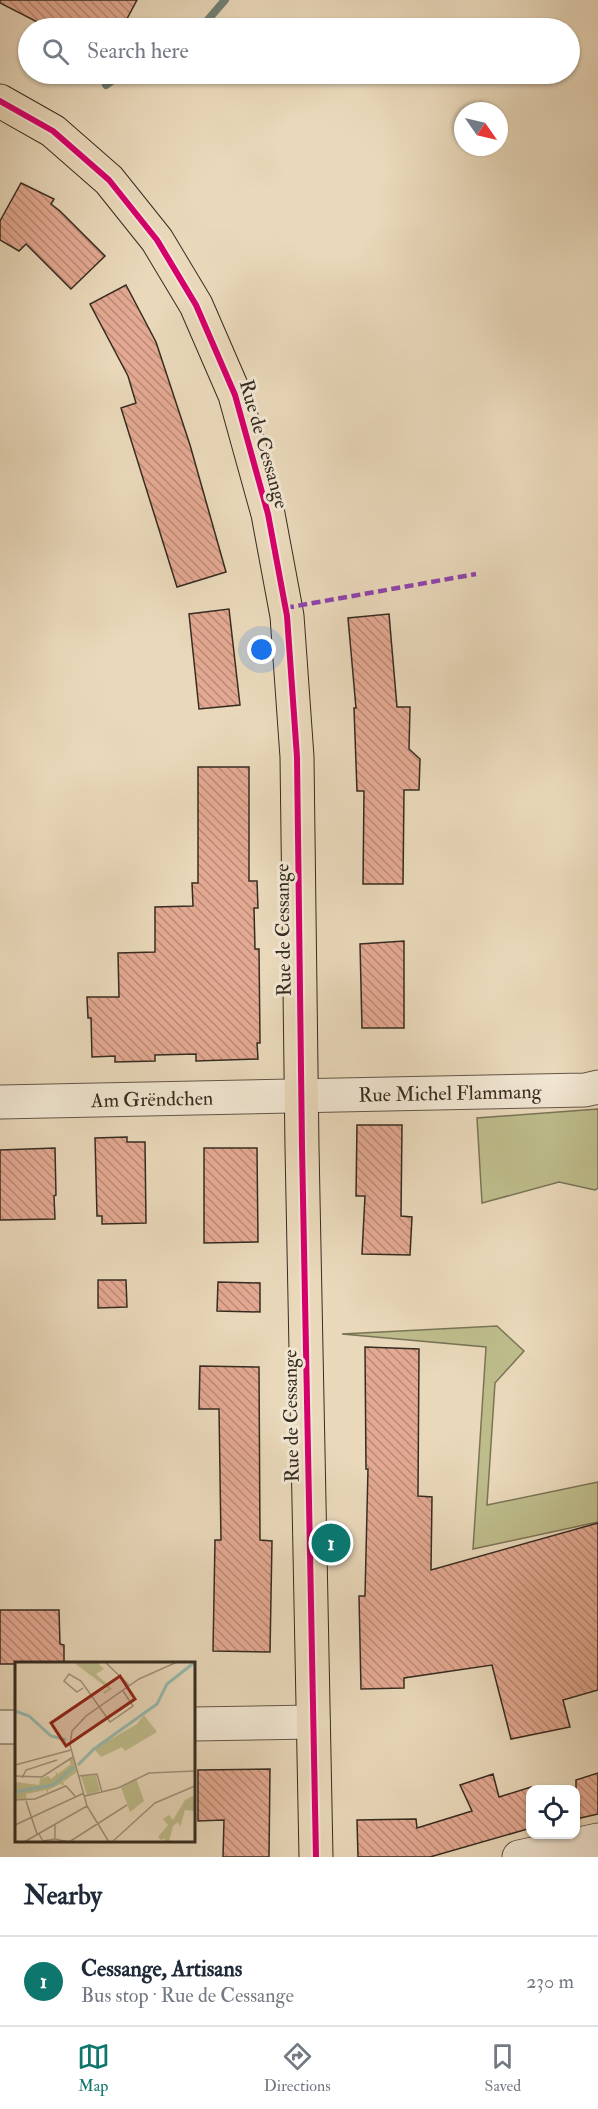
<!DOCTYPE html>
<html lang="en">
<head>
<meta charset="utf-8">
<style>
	:root { --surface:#fff; --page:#f6f6f7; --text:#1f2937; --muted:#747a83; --line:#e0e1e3; --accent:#0f766e }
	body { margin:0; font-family:"IM FELL Double Pica",serif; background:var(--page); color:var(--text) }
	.controls { position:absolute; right:18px; bottom:18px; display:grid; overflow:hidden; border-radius:12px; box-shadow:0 2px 4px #0004 }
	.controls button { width:54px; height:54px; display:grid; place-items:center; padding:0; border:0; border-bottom:2px solid var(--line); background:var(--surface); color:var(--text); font:30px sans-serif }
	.compass { position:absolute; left:454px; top:102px; width:54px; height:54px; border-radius:50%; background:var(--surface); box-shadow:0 2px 4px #0004; rotate:124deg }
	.you { position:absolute; left:262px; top:650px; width:21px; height:21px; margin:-15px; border:4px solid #fff; border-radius:50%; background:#1a73e8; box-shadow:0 0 0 9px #1a73e833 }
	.badge { display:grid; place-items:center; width:39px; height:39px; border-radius:50%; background:var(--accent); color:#fff; font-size:20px; font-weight:700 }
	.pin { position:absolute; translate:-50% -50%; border:3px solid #fff; box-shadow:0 2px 6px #0006 }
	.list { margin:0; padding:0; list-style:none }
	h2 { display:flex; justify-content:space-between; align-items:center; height:78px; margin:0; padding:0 24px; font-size:26px }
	h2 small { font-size:20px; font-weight:400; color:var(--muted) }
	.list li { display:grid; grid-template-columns:39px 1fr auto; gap:18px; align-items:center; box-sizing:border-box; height:90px; padding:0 24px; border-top:2px solid var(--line) }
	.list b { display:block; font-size:22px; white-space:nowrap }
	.list p { margin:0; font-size:20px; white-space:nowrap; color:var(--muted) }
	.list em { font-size:20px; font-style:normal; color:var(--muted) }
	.icon { flex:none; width:33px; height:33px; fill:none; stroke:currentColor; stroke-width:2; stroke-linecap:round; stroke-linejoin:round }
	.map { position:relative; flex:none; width:598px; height:1857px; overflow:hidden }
	.search { position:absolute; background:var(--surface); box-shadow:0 2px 4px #0004; left:18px; right:18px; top:18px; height:66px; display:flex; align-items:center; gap:15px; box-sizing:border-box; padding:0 21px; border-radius:33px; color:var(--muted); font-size:22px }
	.sheet { height:168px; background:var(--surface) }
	nav { display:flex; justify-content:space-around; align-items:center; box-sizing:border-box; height:84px; border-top:2px solid var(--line); background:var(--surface); font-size:16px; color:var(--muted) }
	nav a { display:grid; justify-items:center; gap:3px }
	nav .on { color:var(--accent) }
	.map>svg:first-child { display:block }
	.green { fill:#bebc8b; stroke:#7a7456; stroke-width:1.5 }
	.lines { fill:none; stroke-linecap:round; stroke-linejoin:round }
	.stream { stroke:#708176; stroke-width:8 }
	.building { fill:url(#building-back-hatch); stroke:#362c21; stroke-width:1.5 }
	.minor-casing { stroke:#635747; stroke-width:35 }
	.major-casing { stroke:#362c21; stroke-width:35 }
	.minor { stroke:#f1e6d2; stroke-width:33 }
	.major { stroke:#e9d8ba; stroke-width:33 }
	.quiet { stroke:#8e44ad; stroke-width:4.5; stroke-dasharray:9 4.5; stroke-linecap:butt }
	.cycleway-casing { stroke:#f1e6d2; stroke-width:10 }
	.cycleway { stroke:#d6006c; stroke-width:6 }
	.labels { text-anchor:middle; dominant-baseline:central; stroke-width:6; stroke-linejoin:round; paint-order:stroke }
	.street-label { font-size:20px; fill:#362c21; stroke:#f1e6d2 }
	.inset-river { fill:none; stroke:#97baaf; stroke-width:3 }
	.inset-road { fill:none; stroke:#a1937d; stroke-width:1.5 }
	.view { fill:#8f2418; fill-opacity:0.15; stroke:#8f2418; stroke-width:3 }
	.inset-edge { fill:none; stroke:#362c21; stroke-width:3 }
</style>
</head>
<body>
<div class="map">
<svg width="598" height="1857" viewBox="0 0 598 1857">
	<defs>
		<pattern id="building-back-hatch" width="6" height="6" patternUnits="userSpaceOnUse" patternTransform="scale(1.5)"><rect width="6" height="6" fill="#e4a992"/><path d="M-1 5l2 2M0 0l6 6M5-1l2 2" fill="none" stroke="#ba8a77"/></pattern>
	</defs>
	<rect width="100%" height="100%" fill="#e9d8ba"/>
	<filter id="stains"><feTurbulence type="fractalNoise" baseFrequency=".00333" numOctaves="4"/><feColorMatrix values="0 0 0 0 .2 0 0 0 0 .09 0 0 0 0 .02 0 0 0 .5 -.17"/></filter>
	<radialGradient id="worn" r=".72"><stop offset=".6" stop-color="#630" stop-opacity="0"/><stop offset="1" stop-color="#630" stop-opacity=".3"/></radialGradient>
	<g class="green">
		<path d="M 598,1109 L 598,1188 L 595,1190 L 559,1182 L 482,1203 L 477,1118 Z"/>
		<path d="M 497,1326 L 524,1351 L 495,1383 L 487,1505 L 598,1482 L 598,1522 L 473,1549 L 486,1347 L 342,1334 Z"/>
	</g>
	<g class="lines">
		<g class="stream">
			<path d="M 194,28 L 206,22 L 225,0"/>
			<path d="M 106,85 L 121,74"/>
		</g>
	</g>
	<g class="building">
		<path d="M 0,0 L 137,0 L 122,28 L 49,28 L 0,3 Z"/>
		<path d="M 21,183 L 54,199 L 51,204 L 60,211 L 105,256 L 71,289 L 26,244 L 19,251 L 0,240 L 0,221 Z"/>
		<path d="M 126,285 L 156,342 L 190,445 L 226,572 L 177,587 L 121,408 L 136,403 L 128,376 L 90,304 Z"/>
		<path d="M 229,609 L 240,705 L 199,709 L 189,614 Z"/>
		<path d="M 389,614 L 397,707 L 410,707 L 409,749 L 420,759 L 419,790 L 404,790 L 403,884 L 363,884 L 364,791 L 357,791 L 354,708 L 356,708 L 348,618 Z"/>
		<path d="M 198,767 L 249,767 L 249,881 L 257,881 L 258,908 L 254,908 L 255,949 L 259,949 L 260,1043 L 257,1043 L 258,1059 L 196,1061 L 196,1054 L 155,1055 L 155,1061 L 115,1062 L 115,1056 L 92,1057 L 91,1018 L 88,1018 L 87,997 L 119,997 L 118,953 L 155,952 L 155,907 L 193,906 L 192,883 L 198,883 Z"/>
		<path d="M 404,941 L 404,1028 L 362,1028 L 360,944 Z"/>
		<path d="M 357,1125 L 402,1125 L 401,1216 L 412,1217 L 410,1255 L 362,1254 L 365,1196 L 356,1196 Z"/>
		<path d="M 127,1137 L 127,1142 L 145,1142 L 146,1223 L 102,1224 L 102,1216 L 97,1216 L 95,1138 Z"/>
		<path d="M 55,1148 L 56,1195 L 54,1196 L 55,1219 L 0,1220 L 0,1150 Z"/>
		<path d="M 204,1148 L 257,1148 L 258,1242 L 204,1243 Z"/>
		<path d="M 98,1280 L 126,1280 L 127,1307 L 98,1308 Z"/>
		<path d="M 218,1282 L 260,1283 L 260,1312 L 217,1311 Z"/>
		<path d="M 365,1347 L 419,1349 L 418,1496 L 432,1497 L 431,1570 L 598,1523 L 598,1690 L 563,1700 L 570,1727 L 511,1739 L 492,1665 L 404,1678 L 404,1688 L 361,1689 L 359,1596 L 365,1596 L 368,1469 L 366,1469 Z"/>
		<path d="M 200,1366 L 259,1367 L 260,1540 L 272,1541 L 270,1652 L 213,1651 L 215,1540 L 221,1540 L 219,1409 L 199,1409 Z"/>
		<path d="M 0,1610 L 59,1610 L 60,1644 L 64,1645 L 64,1664 L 0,1664 Z"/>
		<path d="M 270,1769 L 269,1857 L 223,1857 L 224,1820 L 198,1821 L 198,1770 Z"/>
		<path d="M 598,1773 L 598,1814 L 576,1819 L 576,1780 Z"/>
		<path d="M 493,1774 L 499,1797 L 531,1787 L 531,1828 L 430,1857 L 358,1857 L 357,1820 L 416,1819 L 417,1828 L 472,1811 L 460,1785 Z"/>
	</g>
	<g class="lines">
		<g class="minor-casing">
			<g id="minor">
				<path id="s1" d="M 0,1102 L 585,1090 L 598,1087"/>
				<path d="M 194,1724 L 313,1722"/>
				<path d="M 0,1727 L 16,1727"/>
				<path d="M 519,1857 L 598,1840"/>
			</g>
		</g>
		<g class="major-casing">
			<path id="major" d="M 0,101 L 53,131 L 109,180 L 157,240 L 196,305 L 235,395 L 268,514 L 287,616 L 297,757 L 302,1147 L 316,1857"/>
		</g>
		<use href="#minor" class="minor"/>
		<use href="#major" class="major"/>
		<path class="quiet" d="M 285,608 L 476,574"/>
		<g class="cycleway-casing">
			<path id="cycleway" d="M 0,101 L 53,131 L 109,180 L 157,240 L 196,305 L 235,395 L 268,514 L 287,616 L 297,757 L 302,1147 L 316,1857"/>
		</g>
		<use href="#cycleway" class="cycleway"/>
	</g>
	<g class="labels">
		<g class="street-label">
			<text transform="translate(264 444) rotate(74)">Rue de Cessange</text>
			<text transform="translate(283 930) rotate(-91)">Rue de Cessange</text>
			<text stroke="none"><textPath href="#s1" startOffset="450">Rue Michel Flammang</textPath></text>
			<text stroke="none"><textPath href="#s1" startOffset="152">Am Grëndchen</textPath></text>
			<text transform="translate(291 1416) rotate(-91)">Rue de Cessange</text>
		</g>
	</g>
	<g transform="translate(15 1662)">
		<rect width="180" height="180" fill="#e9d8ba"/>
		<path d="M 58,0 L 82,0 L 89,7 L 81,12 L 97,27 L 89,32 L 92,37 L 88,30 L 94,27 ZM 129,53 L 142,70 L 110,89 L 107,85 L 86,95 L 80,88 L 84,84 L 122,62 ZM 58,95 L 62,110 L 48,120 L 50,124 L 45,122 L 33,128 L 33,132 L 31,128 L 11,132 L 12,138 L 0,137 L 0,120 L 24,123 L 25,117 L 33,114 L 36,117 L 41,113 L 40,109 L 43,112 L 56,102 L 54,98 ZM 81,113 L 85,129 L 72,133 L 66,114 ZM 121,116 L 129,139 L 115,150 L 106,125 Z" fill="#bebc8b"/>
		<path d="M 180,133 L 180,149 L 170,148 L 165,165 L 163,160 L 158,164 L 154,180 L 150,180 L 150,176 L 146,178 L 143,175 L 153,163 L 148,157 L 154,153 L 158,158 L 170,138 Z" fill="#bebc8b"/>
		<path class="inset-river" d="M 0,49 L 14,54 L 36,74 L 51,78M 63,103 L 79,87 L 142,42 L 152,22 L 180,0M 0,130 L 38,123 L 59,105"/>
		<path class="inset-road" d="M 90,0 L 114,23M 68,26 L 62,30 L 49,19 L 54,12 L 66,19 L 95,60 L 118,44 L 108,29M 0,103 L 56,88M 0,114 L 27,115 L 58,95M 64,114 L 82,112 L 87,130M 7,116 L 11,108 L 42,98M 70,134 L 103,126 L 134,111 L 180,109M 0,138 L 20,137 L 51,124 L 60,134M 11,139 L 22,172M 72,144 L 94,180M 72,144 L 55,83 L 57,69 L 71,54 L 124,17 L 162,0M 0,163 L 69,131M 40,163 L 40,177 L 54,180M 24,172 L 28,179 L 40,177M 9,180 L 72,144M 54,180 L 112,143M 97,180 L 140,141 L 180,124"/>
		<path class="view" d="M 105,14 L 120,37 L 51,84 L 36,61 Z"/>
		<rect width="180" height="180" class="inset-edge"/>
	</g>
	<rect width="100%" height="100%" filter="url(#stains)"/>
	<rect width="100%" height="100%" fill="url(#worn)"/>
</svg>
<div class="controls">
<button><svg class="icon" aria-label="locate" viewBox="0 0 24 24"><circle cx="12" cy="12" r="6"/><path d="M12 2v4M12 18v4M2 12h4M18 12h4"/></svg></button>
</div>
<svg class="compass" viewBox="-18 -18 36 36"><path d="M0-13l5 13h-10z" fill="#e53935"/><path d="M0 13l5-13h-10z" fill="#747a83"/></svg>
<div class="you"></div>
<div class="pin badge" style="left:331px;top:1543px">1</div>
<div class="search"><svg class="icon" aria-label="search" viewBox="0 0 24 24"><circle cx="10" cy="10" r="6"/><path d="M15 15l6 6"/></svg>Search here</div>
</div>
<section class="sheet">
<h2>Nearby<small></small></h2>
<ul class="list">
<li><span class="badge">1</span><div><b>Cessange, Artisans</b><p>Bus stop · Rue de Cessange</p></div><em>230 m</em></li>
</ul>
</section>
<nav>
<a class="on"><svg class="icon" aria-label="map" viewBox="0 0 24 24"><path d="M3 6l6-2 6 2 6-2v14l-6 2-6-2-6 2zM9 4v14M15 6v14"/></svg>Map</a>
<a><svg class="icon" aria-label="directions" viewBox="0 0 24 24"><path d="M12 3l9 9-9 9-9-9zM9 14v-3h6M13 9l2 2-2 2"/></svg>Directions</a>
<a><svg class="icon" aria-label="saved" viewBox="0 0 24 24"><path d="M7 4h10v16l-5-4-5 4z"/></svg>Saved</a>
</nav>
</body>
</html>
